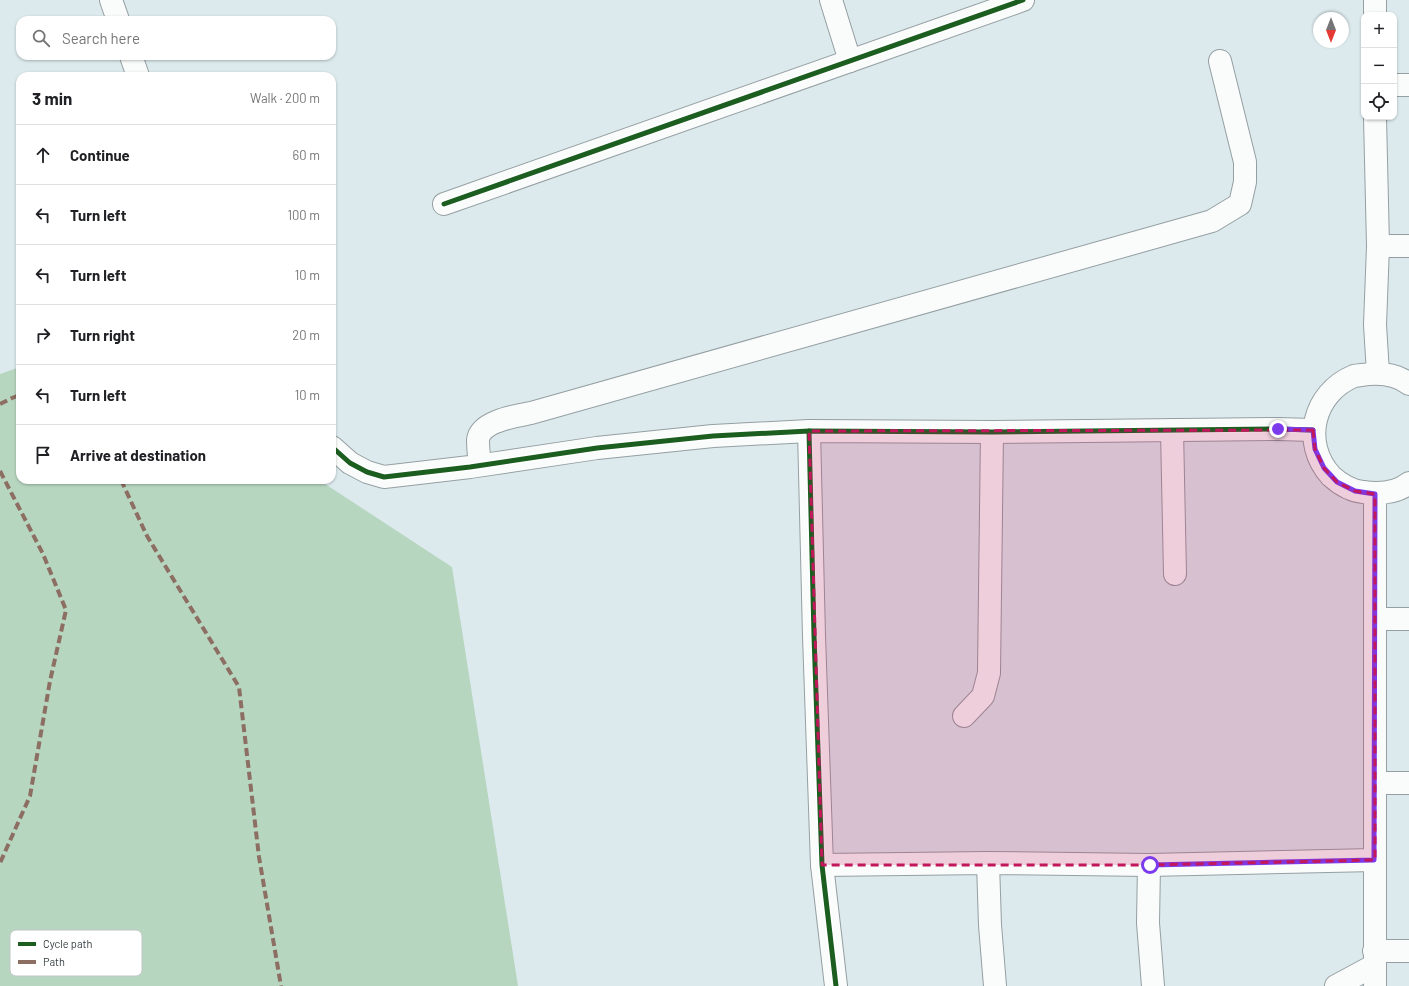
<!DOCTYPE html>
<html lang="en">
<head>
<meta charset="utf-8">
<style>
	:root { --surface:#fff; --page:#f2f2f2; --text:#202124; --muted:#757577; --line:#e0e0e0 }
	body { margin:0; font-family:Barlow,sans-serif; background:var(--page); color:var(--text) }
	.controls { position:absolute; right:12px; top:12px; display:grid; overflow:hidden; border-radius:8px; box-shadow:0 1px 3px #0004 }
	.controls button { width:36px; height:36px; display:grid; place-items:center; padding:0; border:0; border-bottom:1px solid var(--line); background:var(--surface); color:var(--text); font:20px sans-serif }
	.compass { position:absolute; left:1313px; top:12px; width:36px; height:36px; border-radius:50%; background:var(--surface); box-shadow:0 1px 3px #0004; rotate:180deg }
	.stop { position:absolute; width:12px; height:12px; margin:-9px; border:3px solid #7c3aed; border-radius:50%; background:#fff }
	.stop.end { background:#7c3aed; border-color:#fff; box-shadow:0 1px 4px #0008 }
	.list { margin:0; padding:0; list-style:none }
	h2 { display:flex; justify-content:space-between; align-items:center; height:52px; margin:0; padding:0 16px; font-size:17px }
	h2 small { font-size:13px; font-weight:400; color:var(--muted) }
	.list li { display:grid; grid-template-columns:26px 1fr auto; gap:12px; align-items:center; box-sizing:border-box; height:60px; padding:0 16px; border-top:1px solid var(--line) }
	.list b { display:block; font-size:15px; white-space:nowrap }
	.list em { font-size:13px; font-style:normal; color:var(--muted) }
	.icon { flex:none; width:22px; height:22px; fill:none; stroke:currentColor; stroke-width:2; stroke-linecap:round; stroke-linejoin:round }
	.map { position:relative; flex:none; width:1409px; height:986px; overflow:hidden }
	.search { position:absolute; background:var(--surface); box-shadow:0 1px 3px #0004; left:16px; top:16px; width:320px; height:44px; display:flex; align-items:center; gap:10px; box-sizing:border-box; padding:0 14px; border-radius:12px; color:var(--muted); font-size:15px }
	.panel { position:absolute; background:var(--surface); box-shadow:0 1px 3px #0004; left:16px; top:72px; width:320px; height:412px; border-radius:12px }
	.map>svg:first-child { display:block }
	.green { fill:#b7d6c0 }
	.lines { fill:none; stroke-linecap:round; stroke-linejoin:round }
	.minor-casing { stroke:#959fa2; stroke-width:24 }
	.minor { stroke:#fafcfc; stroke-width:22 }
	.quiet { stroke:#8d6e63; stroke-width:4; stroke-dasharray:8 4; stroke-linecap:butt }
	.cycleway-casing { stroke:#fff; stroke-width:8 }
	.cycleway { stroke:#1b5e20; stroke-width:5 }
	.route { stroke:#7c3aed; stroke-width:5 }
	.marked { fill:#c2185b; fill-opacity:0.2; stroke:#c2185b; stroke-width:3; stroke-dasharray:8 5; stroke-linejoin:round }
	.key { fill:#fff; stroke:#c2c5c6; stroke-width:1 }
	.key-label { font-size:11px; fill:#353f41 }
</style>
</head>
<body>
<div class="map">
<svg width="1409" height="986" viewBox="0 0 1409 986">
	<rect width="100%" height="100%" fill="#dceaed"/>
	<path class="green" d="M 20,367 L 20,480 L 319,480 L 452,567 L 518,986 L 0,986 L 0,374 Z"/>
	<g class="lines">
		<g class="minor-casing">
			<g id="minor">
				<path d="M 111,0 L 118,20"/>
				<path d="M 831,0 L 850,61"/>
				<path d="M 1375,0 L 1375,15"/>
				<path d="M 131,56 L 138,76"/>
				<path d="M 1394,85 L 1409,85"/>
				<path d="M 1375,117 L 1378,246 L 1375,325 L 1378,373"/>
				<path d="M 444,204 L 1023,0"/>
				<path d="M 1378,246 L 1409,246"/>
				<path d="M 1409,384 C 1398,375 1383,373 1369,374 C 1364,375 1358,375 1354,376 C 1313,393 1301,443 1331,476 C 1340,484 1351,491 1363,492 C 1378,494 1397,493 1409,483"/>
				<path d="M 1172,430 L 1175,574"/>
				<path d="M 809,431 L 814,636 L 822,865 L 836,986"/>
				<path d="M 332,447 L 350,463 L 367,472 L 384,477 L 470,467 L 597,448 L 713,436 L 809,431 L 992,432 L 1278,429 L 1313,430"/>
				<path d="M 480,465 C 479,457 478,448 478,440 C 480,421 516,416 531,413 L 1212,221 L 1240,204 L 1245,182 L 1245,162 L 1220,61"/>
				<path d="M 1375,619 L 1409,619"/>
				<path d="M 964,716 L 983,696 L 989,673 L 992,432"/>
				<path d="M 1375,783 L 1409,783"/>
				<path d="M 988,863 L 990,925 L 995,986"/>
				<path d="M 822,865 L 988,863 L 1149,865 L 1375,860"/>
				<path d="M 1149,865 L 1148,923 L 1153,986"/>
				<path d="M 1374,951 L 1409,951"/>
				<path d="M 1336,986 L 1375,965"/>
				<path d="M 1375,986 L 1375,494"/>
			</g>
		</g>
		<use href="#minor" class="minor"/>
		<g class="quiet">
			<path d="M 0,404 L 12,398 L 20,395"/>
			<path d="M 0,471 L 43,554 L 66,610 L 50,681 L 30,796 L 0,863"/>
			<path d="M 121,480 L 147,536 L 239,687 L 259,857 L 281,986"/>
		</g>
		<g class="cycleway-casing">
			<g id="cycleway">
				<path d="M 444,204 L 1023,0"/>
				<path d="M 809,431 L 814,636 L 822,865 L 836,986"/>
				<path d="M 332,447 L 350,463 L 367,472 L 384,477 L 470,467 L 597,448 L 713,436 L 809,431 L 992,432 L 1278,429 L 1313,430"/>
			</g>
		</g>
		<use href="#cycleway" class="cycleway"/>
	</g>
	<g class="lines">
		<path class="route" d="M 1150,865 L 1374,860 L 1375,494 L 1355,491 L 1337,482 L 1324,468 L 1315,449 L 1313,430 L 1278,429"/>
	</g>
	<path class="marked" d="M 1313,430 L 1315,449 L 1324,468 L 1337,482 L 1355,491 L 1375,494 L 1375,860 L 1149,865 L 822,865 L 809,431 Z"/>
	<rect x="10" y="930" width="132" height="46" rx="6" class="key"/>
	<rect x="18" y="942" width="18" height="4" fill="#1b5e20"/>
	<rect x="18" y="960" width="18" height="4" fill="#8d6e63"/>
	<g class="key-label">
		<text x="43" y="948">Cycle path</text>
		<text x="43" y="966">Path</text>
	</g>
</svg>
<div class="controls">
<button>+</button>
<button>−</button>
<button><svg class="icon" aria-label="locate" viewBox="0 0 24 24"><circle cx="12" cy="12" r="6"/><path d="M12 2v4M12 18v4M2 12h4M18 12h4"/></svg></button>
</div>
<svg class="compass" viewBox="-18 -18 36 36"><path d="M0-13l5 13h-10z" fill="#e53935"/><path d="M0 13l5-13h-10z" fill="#757577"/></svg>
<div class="stop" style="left:1150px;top:865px"></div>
<div class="stop end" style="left:1278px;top:429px"></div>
<div class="search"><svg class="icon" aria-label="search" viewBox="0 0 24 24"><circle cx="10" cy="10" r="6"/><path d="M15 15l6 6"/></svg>Search here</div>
<section class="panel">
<h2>3 min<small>Walk · 200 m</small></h2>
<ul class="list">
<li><svg class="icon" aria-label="ahead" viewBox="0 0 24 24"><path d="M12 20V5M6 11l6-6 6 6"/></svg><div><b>Continue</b></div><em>60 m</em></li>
<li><svg class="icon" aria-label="left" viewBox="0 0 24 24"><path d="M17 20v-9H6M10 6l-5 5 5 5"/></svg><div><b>Turn left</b></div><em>100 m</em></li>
<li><svg class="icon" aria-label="left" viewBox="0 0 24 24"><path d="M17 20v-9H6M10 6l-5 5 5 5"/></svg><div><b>Turn left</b></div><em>10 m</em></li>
<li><svg class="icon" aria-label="right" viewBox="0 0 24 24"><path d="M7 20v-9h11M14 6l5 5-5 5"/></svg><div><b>Turn right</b></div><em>20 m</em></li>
<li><svg class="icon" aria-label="left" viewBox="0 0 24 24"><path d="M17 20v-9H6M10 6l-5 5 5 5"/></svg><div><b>Turn left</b></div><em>10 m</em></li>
<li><svg class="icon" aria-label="arrive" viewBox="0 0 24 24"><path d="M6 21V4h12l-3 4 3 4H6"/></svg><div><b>Arrive at destination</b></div></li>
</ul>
</section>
</div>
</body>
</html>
